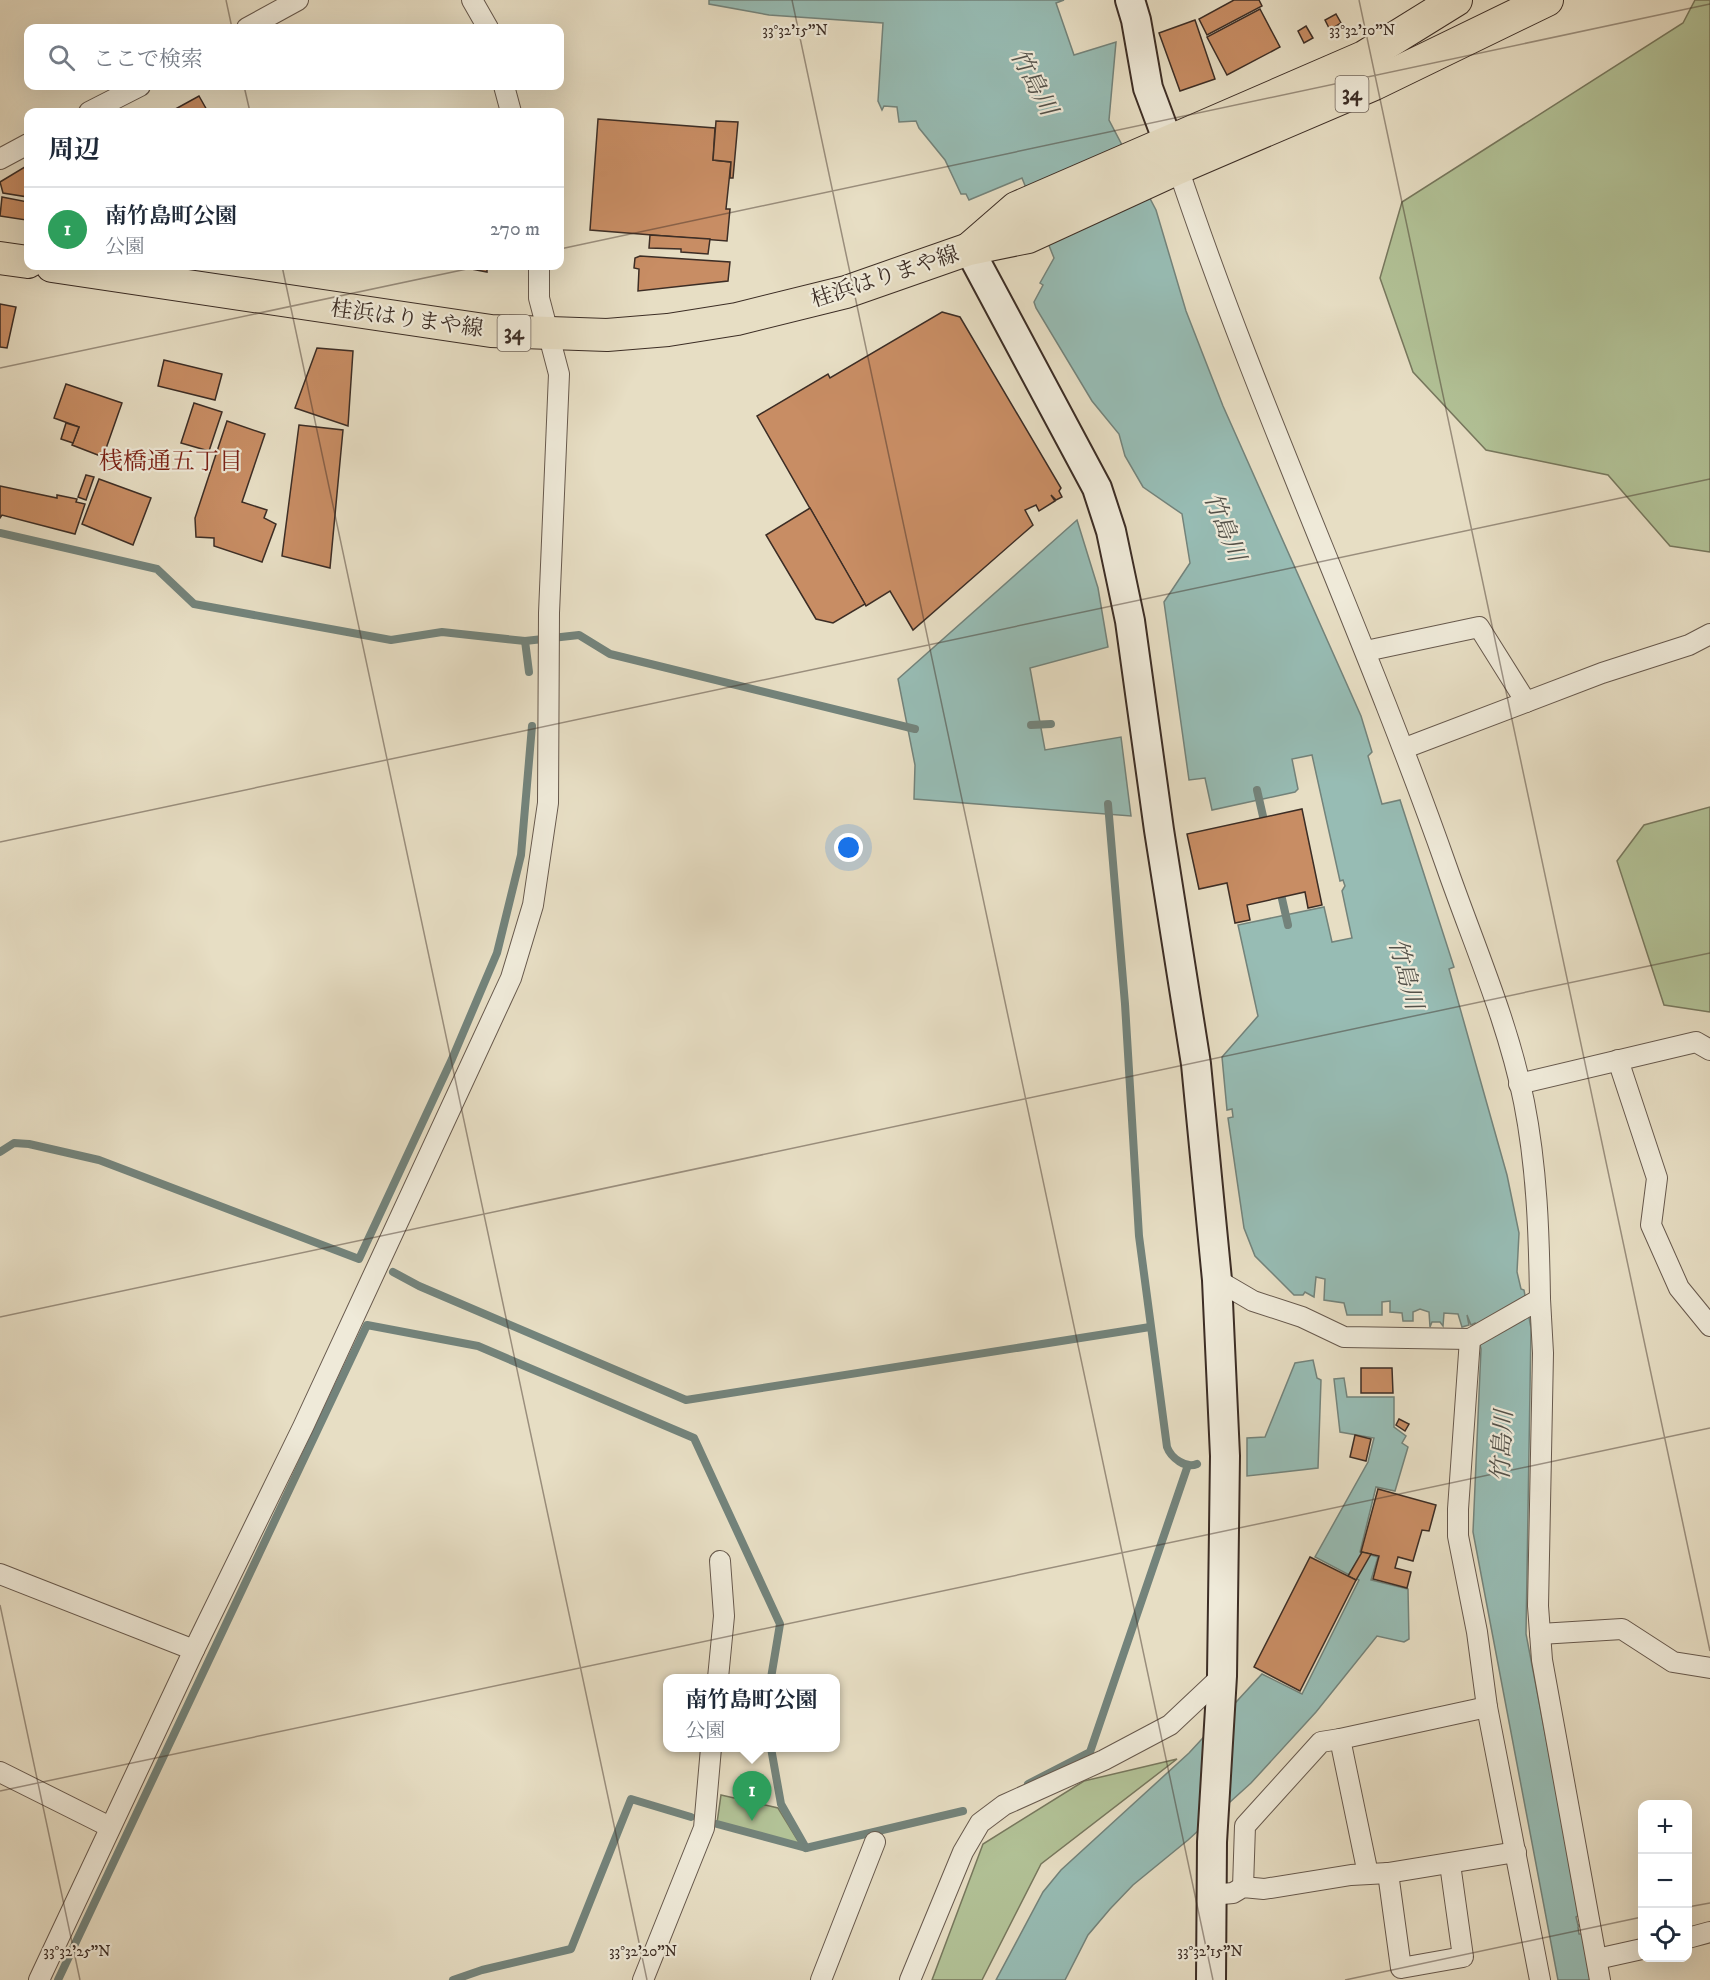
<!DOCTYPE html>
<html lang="ja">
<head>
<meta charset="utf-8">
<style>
	:root { --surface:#fff; --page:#f2f2f3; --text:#1f2937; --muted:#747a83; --line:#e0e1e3; --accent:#0f766e }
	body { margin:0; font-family:"IM FELL DW Pica","Noto Serif JP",serif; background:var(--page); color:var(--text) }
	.controls { position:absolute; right:18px; bottom:18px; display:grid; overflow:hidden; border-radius:12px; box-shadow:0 6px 24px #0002 }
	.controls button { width:54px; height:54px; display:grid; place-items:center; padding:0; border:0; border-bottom:2px solid var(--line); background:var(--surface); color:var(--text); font:30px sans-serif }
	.you { position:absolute; left:849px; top:848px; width:21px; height:21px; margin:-15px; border:4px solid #fff; border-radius:50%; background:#1a73e8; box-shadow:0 0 0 9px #1a73e833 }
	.badge { display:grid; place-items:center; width:39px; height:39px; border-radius:50%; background:var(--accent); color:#fff; font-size:20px; font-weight:700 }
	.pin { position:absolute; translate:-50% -50px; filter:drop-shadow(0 2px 3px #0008) }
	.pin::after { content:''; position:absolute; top:32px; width:21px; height:18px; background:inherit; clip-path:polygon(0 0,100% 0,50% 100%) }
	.popup { position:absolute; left:663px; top:1674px; width:177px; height:78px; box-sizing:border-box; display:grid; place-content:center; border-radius:12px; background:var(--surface); filter:drop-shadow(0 2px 4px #0005); font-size:20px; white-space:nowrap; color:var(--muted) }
	.popup b { font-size:22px; color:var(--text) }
	.popup::after { content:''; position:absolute; left:50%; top:100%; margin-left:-12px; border:12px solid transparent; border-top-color:var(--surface) }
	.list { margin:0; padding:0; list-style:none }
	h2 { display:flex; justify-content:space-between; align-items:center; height:78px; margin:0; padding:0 24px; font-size:26px }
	h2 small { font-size:20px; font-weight:400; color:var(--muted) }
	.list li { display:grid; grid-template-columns:39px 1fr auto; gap:18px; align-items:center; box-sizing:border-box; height:84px; padding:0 24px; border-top:2px solid var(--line) }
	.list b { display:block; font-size:22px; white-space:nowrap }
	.list p { margin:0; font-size:20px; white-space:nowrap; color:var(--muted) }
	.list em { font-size:20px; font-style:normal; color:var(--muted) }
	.icon { flex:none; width:33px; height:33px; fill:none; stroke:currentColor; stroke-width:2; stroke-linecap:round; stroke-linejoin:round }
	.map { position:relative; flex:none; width:1710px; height:1980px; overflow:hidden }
	.search { position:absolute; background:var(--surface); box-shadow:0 6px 24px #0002; left:24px; top:24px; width:540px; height:66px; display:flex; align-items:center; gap:15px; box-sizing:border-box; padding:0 21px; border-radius:12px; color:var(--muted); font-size:22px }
	.panel { position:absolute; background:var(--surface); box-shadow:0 6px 24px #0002; left:24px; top:108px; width:540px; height:162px; border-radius:12px }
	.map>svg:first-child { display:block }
	.green { fill:#b2c297; stroke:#77785e; stroke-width:1.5 }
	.water { fill:#97bcb4; stroke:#73837b; stroke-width:1.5 }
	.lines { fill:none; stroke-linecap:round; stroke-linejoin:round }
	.stream { stroke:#73837b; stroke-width:8 }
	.building { fill:#c88d64; stroke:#3c2d25; stroke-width:1.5 }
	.street-casing { stroke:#67594d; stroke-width:22 }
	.secondary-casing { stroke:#3c2d25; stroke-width:32 }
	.primary-casing { stroke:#3c2d25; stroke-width:34 }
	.street { stroke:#efead9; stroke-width:20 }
	.secondary { stroke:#efead9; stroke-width:28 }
	.primary { stroke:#e7dec4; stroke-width:32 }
	.ticks { fill:none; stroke:#3c2d25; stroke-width:1.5; stroke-opacity:0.45 }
	.labels { text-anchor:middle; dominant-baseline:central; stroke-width:4.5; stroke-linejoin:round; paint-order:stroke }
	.shield { fill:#efead9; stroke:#72665b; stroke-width:1.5 }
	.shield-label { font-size:21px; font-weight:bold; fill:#3c2d25 }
	.street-label { font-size:22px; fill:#3c2d25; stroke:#efead9 }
	.water-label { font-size:24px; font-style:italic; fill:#535149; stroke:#efead9 }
	.neighbourhood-label { font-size:24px; fill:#7a1f14; stroke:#efead9 }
	.ticks-label { font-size:15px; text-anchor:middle; fill:#3c2d25; stroke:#efead9; stroke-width:4.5; stroke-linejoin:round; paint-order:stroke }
</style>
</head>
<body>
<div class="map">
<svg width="1710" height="1980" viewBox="0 0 1710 1980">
	<rect width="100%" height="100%" fill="#e7dec4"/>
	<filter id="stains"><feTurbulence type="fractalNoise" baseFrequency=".00333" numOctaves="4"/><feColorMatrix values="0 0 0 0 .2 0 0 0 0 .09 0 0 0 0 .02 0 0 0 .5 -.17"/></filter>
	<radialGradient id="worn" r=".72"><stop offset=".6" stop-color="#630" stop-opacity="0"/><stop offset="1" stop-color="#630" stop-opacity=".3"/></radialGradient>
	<g class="green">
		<path d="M 1695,0 L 1710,0 L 1710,552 L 1670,546 L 1608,475 L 1486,450 L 1413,372 L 1380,278 L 1402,202 L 1683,23 Z"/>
		<path d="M 1710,807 L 1710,1012 L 1664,1005 L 1617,861 L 1644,825 Z"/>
		<path d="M 1177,1759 L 1041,1864 L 982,1980 L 932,1980 L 983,1844 L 1084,1781 Z"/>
		<path d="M 721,1795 L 778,1808 L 800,1844 L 717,1823 Z"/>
	</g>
	<g class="water">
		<path d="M 709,0 L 1064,0 L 1056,3 L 1074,55 L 1116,42 L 1109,120 L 1156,210 L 1186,311 L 1223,406 L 1361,716 L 1372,752 L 1368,756 L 1382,804 L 1400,800 L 1454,967 L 1449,969 L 1507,1175 L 1519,1233 L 1517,1272 L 1521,1289 L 1524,1290 L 1531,1328 L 1526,1634 L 1580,1915 L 1576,1917 L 1578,1925 L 1582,1924 L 1578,1927 L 1579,1934 L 1583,1934 L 1591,1980 L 1558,1980 L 1473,1532 L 1481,1349 L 1475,1323 L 1471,1325 L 1467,1315 L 1469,1325 L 1462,1327 L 1458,1314 L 1444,1313 L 1443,1326 L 1440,1322 L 1432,1322 L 1430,1327 L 1429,1312 L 1420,1309 L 1413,1312 L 1413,1321 L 1403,1321 L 1402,1313 L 1390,1312 L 1390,1301 L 1382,1302 L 1382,1315 L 1347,1315 L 1344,1303 L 1324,1300 L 1325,1279 L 1316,1277 L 1314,1297 L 1305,1292 L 1303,1295 L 1294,1295 L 1255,1256 L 1244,1228 L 1228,1118 L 1233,1117 L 1232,1109 L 1227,1110 L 1222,1057 L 1258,1016 L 1238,925 L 1324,907 L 1332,942 L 1352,938 L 1342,891 L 1345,886 L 1343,880 L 1340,881 L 1312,755 L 1292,759 L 1298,789 L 1295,792 L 1212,810 L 1205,778 L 1189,780 L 1164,602 L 1190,563 L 1182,514 L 1143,487 L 1125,456 L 1119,434 L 1092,401 L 1036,308 L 1034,302 L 1043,285 L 1040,283 L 1054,258 L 1022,178 L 969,200 L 966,194 L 961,194 L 945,160 L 919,128 L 916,121 L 899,122 L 897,107 L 884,106 L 882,110 L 878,101 L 883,23 L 769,15 L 709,4 Z"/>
		<path d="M 1077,520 L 1098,588 L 1108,647 L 1030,668 L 1045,750 L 1121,737 L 1131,816 L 914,799 L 915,765 L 898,679 Z"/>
		<path d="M 1313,1360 L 1317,1378 L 1321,1380 L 1318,1468 L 1247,1476 L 1247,1438 L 1265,1437 L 1295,1363 Z"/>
		<path d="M 1344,1378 L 1347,1397 L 1394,1397 L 1394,1427 L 1406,1436 L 1402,1443 L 1408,1447 L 1395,1491 L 1376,1487 L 1360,1552 L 1378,1557 L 1371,1580 L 1408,1589 L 1409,1639 L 1404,1642 L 1377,1636 L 1316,1712 L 1251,1783 L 1188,1840 L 1133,1885 L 1110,1909 L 1088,1935 L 1065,1980 L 996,1980 L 1043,1892 L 1061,1870 L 1189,1753 L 1262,1674 L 1302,1694 L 1359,1580 L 1315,1557 L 1368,1462 L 1374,1438 L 1340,1432 L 1334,1379 Z"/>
	</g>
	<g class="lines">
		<g class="stream">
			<path d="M 0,533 L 157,569 L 194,604 L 391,640 L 442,632 L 525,641 L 579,635 L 610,654 L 915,729"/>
			<path d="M 525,641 L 529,672"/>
			<path d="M 1031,725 L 1051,724"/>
			<path d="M 1257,790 L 1265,825"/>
			<path d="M 1108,804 L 1125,1004 L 1139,1236 L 1167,1447 C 1171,1458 1186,1469 1197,1464"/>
			<path d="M 1280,890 L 1288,925"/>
			<path d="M 0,1152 L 14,1143 L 29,1144 L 99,1160 L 359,1259 L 452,1059 L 497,953 L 521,855 L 532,726"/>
			<path d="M 393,1272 L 419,1286 L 686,1400 L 1150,1327"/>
			<path d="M 771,1748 L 781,1804 L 806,1848"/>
			<path d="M 1028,1784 L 1090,1752 L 1188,1465"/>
			<path d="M 717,1824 L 806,1848 L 963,1811"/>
			<path d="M 58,1980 L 367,1325 L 478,1346 L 694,1438 L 780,1624 L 771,1678"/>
			<path d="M 453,1980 L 482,1970 L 571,1949 L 631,1799 L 691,1817"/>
		</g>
	</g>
	<g class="building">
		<path d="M 1234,0 L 1259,0 L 1262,6 L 1207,35 L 1199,19 Z"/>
		<path d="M 1260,9 L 1280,47 L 1227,75 L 1207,37 Z"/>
		<path d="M 1336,14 L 1341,23 L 1330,30 L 1325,20 Z"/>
		<path d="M 1195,20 L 1215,79 L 1180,91 L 1159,33 Z"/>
		<path d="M 1306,26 L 1313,38 L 1304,43 L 1298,31 Z"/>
		<path d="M 199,96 L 208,112 L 170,112 Z"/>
		<path d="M 598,119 L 715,128 L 713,160 L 731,162 L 726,209 L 730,209 L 727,241 L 590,230 Z"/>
		<path d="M 716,121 L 738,122 L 733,178 L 730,178 L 731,162 L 713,160 Z"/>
		<path d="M 28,165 L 28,197 L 3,193 L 0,182 Z"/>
		<path d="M 2,197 L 28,202 L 26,220 L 0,216 Z"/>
		<path d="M 650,235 L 710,239 L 708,254 L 681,252 L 681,249 L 649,248 Z"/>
		<path d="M 640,256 L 730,262 L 728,281 L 638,291 L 639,269 L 634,268 L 635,258 Z"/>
		<path d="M 456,266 L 504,266 L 504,269 L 487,268 L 487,272 Z"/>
		<path d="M 0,304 L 16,307 L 7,348 L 0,347 Z"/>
		<path d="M 942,312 L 960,317 L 1061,488 L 1059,491 L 1062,497 L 1056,500 L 1051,495 L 1055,501 L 1039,511 L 1036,505 L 1025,510 L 1033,525 L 913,630 L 890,591 L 866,606 L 757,416 L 828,374 L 830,378 Z"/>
		<path d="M 317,348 L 353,351 L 348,426 L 295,408 Z"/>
		<path d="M 164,360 L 222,374 L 215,400 L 158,386 Z"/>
		<path d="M 66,384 L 122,403 L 103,457 L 72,445 L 79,427 L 54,418 Z"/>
		<path d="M 194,403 L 222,412 L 209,451 L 181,443 Z"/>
		<path d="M 227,421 L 265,434 L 242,502 L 267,510 L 264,518 L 276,524 L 262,562 L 214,546 L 214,538 L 196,537 L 195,518 Z"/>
		<path d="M 66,423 L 79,427 L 73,443 L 61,439 Z"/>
		<path d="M 299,425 L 343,430 L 330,568 L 282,556 Z"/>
		<path d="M 86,475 L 94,477 L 86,500 L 78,497 Z"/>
		<path d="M 99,479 L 151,498 L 133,545 L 82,524 Z"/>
		<path d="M 0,486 L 57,498 L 57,495 L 77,499 L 76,502 L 85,504 L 75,534 L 2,515 L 0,518 Z"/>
		<path d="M 810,508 L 865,604 L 833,623 L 816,619 L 766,535 Z"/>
		<path d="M 1302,809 L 1322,905 L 1308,908 L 1305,892 L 1247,905 L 1250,920 L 1235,923 L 1227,883 L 1199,889 L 1187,834 Z"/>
		<path d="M 1361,1368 L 1392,1368 L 1393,1393 L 1361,1393 Z"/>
		<path d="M 1399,1419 L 1409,1424 L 1405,1431 L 1396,1425 Z"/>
		<path d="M 1355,1435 L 1371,1439 L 1366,1461 L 1350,1457 Z"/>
		<path d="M 1378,1489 L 1436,1505 L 1429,1531 L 1422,1530 L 1413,1561 L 1398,1557 L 1395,1568 L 1411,1572 L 1407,1588 L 1373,1579 L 1379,1556 L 1361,1552 Z"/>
		<path d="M 1362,1552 L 1371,1554 L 1356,1580 L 1348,1576 Z"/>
		<path d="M 1310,1557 L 1356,1580 L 1300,1691 L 1254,1667 Z"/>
	</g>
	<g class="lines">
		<g class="street-casing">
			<g id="street">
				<path d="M 472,0 L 488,28"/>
				<path d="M 247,28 L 298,0"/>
				<path d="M 504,86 L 511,112"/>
				<path d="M 89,112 L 140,86"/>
				<path d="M 0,159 L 28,144"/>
				<path d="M 1178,168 C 1257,405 1364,632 1447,868 C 1474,945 1508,1022 1524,1102 C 1537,1168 1539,1232 1540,1299"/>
				<path d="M 1366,651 L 1479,627 L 1526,702"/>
				<path d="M 1405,748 L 1602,673 L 1689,645 L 1710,634"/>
				<path d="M 1618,1060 L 1657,1178 L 1651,1225 L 1679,1288 L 1710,1326"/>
				<path d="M 1519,1084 L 1696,1042 L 1710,1050"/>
				<path d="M 1217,1280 L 1253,1301 L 1302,1317 L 1344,1337 L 1470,1339 L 1540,1299 L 1543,1353 L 1538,1606 L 1542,1660 L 1600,1980"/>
				<path d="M 1470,1339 L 1458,1509 L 1458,1536 L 1477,1632 L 1487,1707 L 1540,1980"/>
				<path d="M 0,1574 L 194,1650"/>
				<path d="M 1540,1634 L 1622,1629 L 1673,1662 L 1710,1668"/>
				<path d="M 718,1678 L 724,1616 L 720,1561"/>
				<path d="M 0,1772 L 110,1827"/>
				<path d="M 1388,1873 L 1401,1968 L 1463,1957 L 1450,1864"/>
				<path d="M 1368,1874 L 1340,1739 L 1487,1707"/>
				<path d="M 1243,1887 L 1245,1826 L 1321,1742 L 1340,1739"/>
				<path d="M 1211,1895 L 1233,1893 L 1243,1887 L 1264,1889 L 1351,1875 L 1388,1873 L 1516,1852"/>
				<path d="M 1688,1938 L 1710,1932"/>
				<path d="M 1597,1959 L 1642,1949"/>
				<path d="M 39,1980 L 194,1650 L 303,1427 L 511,978 L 533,905 L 548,803 L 549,613 L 559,374 L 539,298 L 539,266"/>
				<path d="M 643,1980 L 704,1828 L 711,1748"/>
				<path d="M 821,1980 L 875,1842"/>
				<path d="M 910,1980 L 963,1852 L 980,1823 L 1004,1805 L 1104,1760 L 1170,1725 L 1222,1676"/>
			</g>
		</g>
		<g class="secondary-casing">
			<g id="secondary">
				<path d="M 1130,0 L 1136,20 L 1148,88 L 1176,163"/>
				<path d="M 969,249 L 1097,488 L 1111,531 L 1130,621 L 1159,830 L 1196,1064 L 1217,1280 L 1225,1456 L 1222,1676 L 1212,1842 L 1211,1980"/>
			</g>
		</g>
		<g class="primary-casing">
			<g id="primary">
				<path d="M 970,248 L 1016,208 L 1364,57 L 1456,0"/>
				<path d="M 0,258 L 28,262"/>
				<path d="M 52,266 L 491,331 L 607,335 L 668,330 L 737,319 L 846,292 L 969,249 L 1028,237 L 1178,168 L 1374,84 L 1547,0"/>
			</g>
		</g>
		<use href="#street" class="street"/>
		<use href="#secondary" class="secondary"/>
		<use href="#primary" class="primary"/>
	</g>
	<path class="ticks" d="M 226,0 L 232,28M 792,0 L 1213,1980M 1359,0 L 1710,1651M 244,86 L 250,112M 560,249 L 1710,4M 282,266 L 647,1980M 0,368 L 481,266M 0,842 L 1710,479M 0,1317 L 1710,953M 0,1605 L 80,1980M 0,1791 L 1710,1428M 1688,1907 L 1710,1903M 1345,1980 L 1642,1917"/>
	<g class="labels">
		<g class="shield">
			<rect x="1335.5" y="76" width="33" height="36" rx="4.5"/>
			<rect x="497.5" y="315" width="33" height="36" rx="4.5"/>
		</g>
		<g class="shield-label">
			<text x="1352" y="94">34</text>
			<text x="514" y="333">34</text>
		</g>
		<g class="street-label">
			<text transform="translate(885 277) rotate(-18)">桂浜はりまや線</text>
			<text transform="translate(407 319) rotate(8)">桂浜はりまや線</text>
		</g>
		<g class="water-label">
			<text transform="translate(1033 82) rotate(62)">竹島川</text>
			<text transform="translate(1224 527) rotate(68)">竹島川</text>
			<text transform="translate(1405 974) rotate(75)">竹島川</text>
			<text transform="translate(1503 1446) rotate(-87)">竹島川</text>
		</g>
		<g class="neighbourhood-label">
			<text x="171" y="462">桟橋通五丁目</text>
		</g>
	</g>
	<g class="ticks-label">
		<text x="795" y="35">33°32'15"N</text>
		<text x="1362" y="35">33°32'10"N</text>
		<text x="77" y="1956">33°32'25"N</text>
		<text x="643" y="1956">33°32'20"N</text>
		<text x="1210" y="1956">33°32'15"N</text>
	</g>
	<rect width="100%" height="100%" filter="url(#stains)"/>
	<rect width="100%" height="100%" fill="url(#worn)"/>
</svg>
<div class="controls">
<button>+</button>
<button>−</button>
<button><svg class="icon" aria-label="locate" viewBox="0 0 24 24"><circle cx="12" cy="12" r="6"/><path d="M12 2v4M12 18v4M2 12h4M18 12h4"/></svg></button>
</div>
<div class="you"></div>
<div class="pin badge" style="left:752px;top:1821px;background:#2e9e5b">1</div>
<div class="popup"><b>南竹島町公園</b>公園</div>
<div class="search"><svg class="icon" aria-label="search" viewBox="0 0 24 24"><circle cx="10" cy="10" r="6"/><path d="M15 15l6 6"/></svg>ここで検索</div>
<section class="panel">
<h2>周辺<small></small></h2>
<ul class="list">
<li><span class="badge" style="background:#2e9e5b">1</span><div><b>南竹島町公園</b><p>公園</p></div><em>270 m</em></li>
</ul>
</section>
</div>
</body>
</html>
